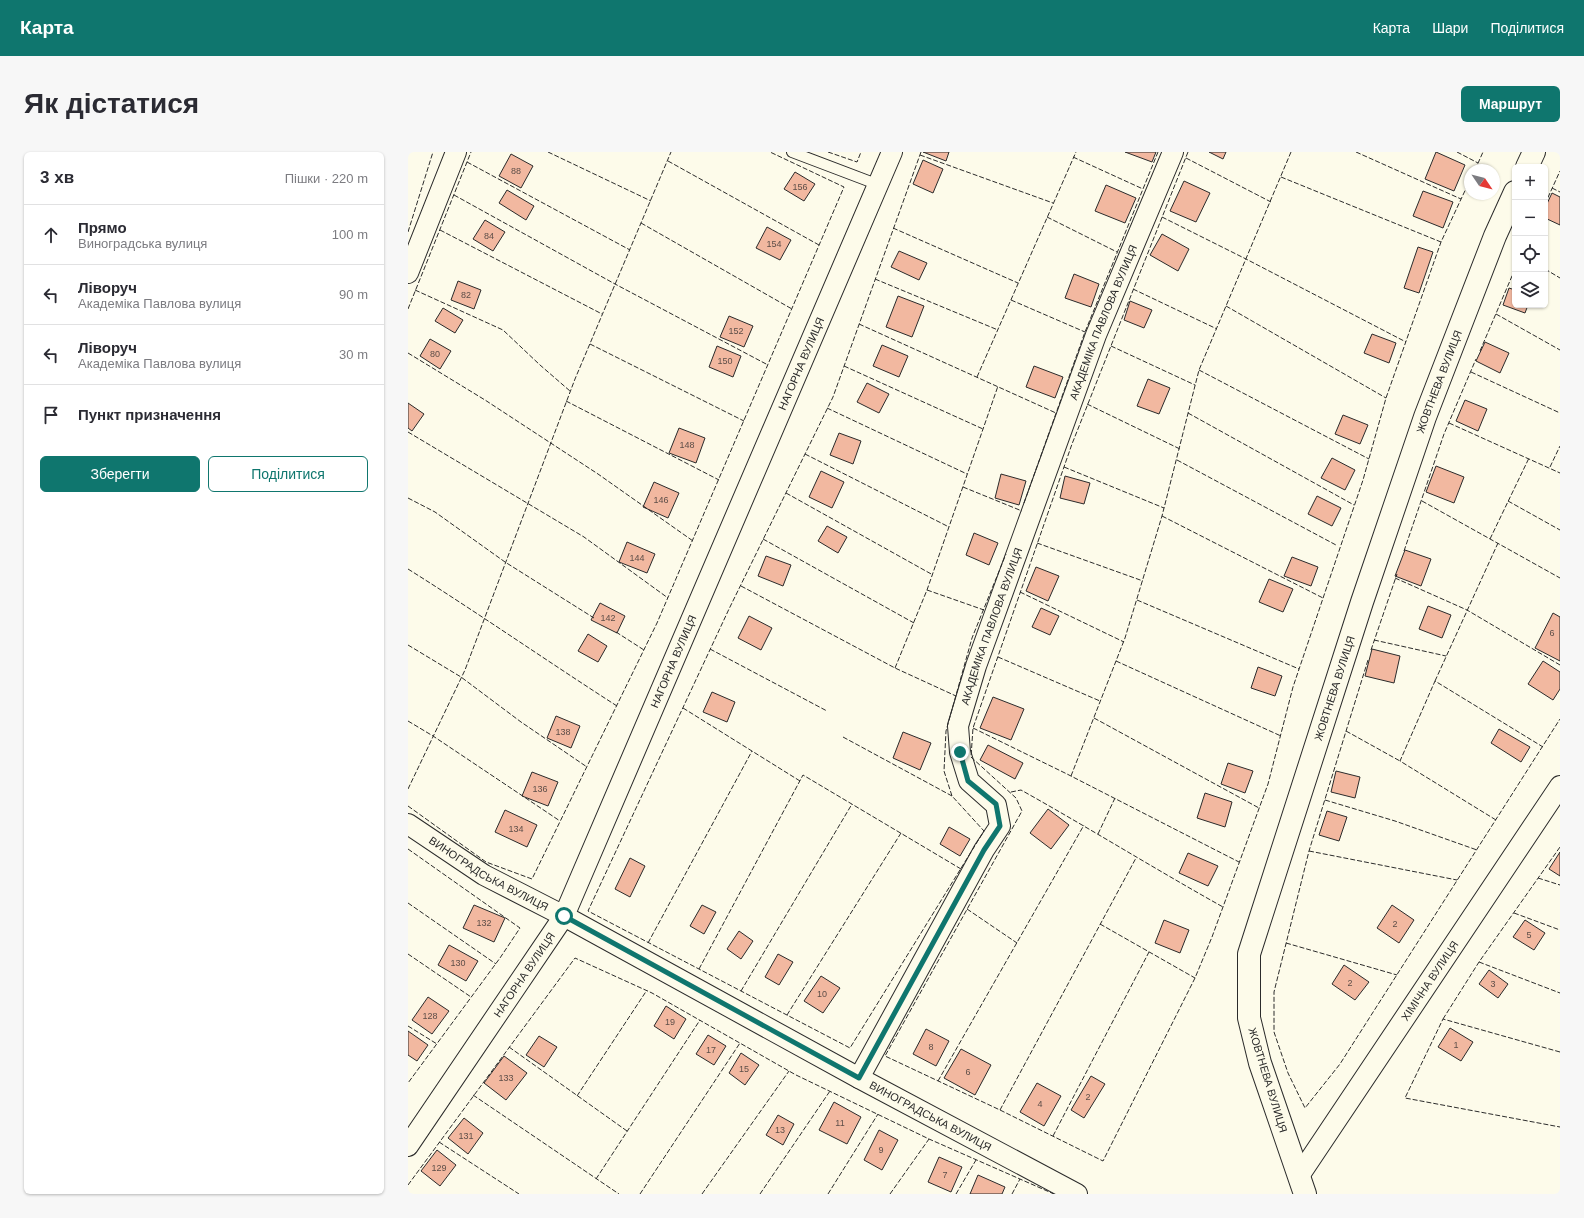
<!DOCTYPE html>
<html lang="uk">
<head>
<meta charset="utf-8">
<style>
	:root { --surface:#fff; --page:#f7f7f7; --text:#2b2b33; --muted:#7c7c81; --line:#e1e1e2; --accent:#0f766e }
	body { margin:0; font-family:Arial,sans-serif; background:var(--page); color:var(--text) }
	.controls { position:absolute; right:12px; top:12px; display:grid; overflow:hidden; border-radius:6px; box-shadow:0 1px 3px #0004 }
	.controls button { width:36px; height:36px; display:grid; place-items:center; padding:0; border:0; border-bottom:1px solid var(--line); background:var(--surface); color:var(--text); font:20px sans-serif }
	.compass { position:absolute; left:1056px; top:12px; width:36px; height:36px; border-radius:50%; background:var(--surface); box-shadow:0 1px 3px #0004; rotate:125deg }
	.stop { position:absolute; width:12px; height:12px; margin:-9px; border:3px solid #0f766e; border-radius:50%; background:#fff }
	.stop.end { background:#0f766e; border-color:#fff; box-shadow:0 1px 4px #0008 }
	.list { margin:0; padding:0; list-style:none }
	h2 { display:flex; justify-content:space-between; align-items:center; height:52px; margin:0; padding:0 16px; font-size:17px }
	h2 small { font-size:13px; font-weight:400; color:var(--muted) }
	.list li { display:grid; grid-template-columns:26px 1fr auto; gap:12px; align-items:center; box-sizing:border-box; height:60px; padding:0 16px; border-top:1px solid var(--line) }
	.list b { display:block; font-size:15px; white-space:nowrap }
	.list p { margin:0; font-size:13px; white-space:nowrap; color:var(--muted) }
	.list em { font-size:13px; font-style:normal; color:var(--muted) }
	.actions { display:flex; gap:8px; padding:12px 16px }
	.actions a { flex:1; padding:9px 0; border:1px solid var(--accent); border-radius:6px; text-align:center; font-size:14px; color:var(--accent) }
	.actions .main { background:var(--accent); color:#fff }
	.icon { flex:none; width:22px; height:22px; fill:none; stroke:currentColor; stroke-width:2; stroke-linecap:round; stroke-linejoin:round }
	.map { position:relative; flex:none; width:1152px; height:1042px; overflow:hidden; border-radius:6px }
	header { display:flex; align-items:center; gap:24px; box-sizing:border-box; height:56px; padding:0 20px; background:var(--accent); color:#fff }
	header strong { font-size:19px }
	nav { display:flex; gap:22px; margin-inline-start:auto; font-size:14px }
	.intro { display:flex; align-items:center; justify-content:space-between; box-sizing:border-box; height:96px; padding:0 24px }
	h1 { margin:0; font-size:28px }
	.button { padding:10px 18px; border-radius:6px; background:var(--accent); color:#fff; font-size:14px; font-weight:700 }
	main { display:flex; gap:24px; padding:0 24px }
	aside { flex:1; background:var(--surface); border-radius:6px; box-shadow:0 1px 3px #0004 }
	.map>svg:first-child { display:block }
	.building { fill:#f2b8a0; stroke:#2b2b2b }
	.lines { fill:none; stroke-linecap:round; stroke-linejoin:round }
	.service-casing { stroke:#2b2b2b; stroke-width:12 }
	.minor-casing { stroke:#2b2b2b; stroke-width:22 }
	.secondary-casing { stroke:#2b2b2b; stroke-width:24 }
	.service { stroke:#fdfbea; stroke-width:10 }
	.minor { stroke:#fdfbea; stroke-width:20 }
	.secondary { stroke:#fdfbea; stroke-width:22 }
	.fence { stroke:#2b2b2b; stroke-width:1; stroke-dasharray:5 2; stroke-linecap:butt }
	.route { stroke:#0f766e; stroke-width:5 }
	.labels { text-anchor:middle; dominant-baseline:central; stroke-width:3; stroke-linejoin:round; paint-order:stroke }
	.number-label { font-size:9px; fill:#5d4e48 }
	.street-label { font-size:11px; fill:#2b2b2b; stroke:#fdfbea }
</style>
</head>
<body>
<header>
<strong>Карта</strong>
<nav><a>Карта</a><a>Шари</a><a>Поділитися</a></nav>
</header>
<div class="intro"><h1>Як дістатися</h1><a class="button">Маршрут</a></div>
<main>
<aside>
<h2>3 хв<small>Пішки · 220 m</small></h2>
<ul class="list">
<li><svg class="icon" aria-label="ahead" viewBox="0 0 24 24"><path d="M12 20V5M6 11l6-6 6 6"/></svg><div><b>Прямо</b><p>Виноградська вулиця</p></div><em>100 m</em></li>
<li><svg class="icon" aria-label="left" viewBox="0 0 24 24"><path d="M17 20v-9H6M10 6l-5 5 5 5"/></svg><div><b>Ліворуч</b><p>Академіка Павлова вулиця</p></div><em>90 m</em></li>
<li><svg class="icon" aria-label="left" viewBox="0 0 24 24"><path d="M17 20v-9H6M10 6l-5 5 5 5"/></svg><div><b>Ліворуч</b><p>Академіка Павлова вулиця</p></div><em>30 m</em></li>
<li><svg class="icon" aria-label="arrive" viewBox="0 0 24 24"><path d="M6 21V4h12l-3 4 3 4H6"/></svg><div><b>Пункт призначення</b></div></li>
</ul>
<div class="actions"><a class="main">Зберегти</a><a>Поділитися</a></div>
</aside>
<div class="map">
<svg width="1152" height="1042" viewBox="0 0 1152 1042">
	<rect width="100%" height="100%" fill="#fdfbea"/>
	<g class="building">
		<path d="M 515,0 L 541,0 L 538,9 Z"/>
		<path d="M 717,0 L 748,0 L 744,10 Z"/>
		<path d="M 801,0 L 818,0 L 815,7 Z"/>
		<path d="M 1028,0 L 1057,13 L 1046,39 L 1017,27 Z"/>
		<path d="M 103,2 L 125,14 L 113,36 L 91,24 Z"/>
		<path d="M 515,8 L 535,17 L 525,41 L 505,32 Z"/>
		<path d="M 387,20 L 407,32 L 396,49 L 376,37 Z"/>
		<path d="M 776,29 L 802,41 L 788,70 L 762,59 Z"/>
		<path d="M 698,33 L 728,46 L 717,71 L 687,59 Z"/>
		<path d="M 99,38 L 126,54 L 118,68 L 91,51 Z"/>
		<path d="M 1015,39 L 1045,50 L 1035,76 L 1005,64 Z"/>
		<path d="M 1144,41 L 1152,45 L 1152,73 L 1137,66 L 1137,56 Z"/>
		<path d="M 77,68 L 97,80 L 85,99 L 65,87 Z"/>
		<path d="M 359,75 L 383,88 L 372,108 L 348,96 Z"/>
		<path d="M 754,82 L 781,97 L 770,119 L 742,103 Z"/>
		<path d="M 1010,95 L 1025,100 L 1011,141 L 996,136 Z"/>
		<path d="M 491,99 L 519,111 L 511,128 L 483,115 Z"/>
		<path d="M 666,122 L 691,132 L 683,155 L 657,146 Z"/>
		<path d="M 50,129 L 73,138 L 66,157 L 43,148 Z"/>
		<path d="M 1101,136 L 1107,138 L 1107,153 L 1120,153 L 1117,161 L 1095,153 Z"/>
		<path d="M 490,144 L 516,154 L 504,185 L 478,175 Z"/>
		<path d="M 722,149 L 744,158 L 736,176 L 716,168 Z"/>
		<path d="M 35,156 L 55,168 L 47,181 L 27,169 Z"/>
		<path d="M 321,164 L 345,174 L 336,195 L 312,185 Z"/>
		<path d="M 964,182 L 988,191 L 981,211 L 956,201 Z"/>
		<path d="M 22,187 L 43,199 L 32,217 L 12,204 Z"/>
		<path d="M 1077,190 L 1101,201 L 1092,221 L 1068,209 Z"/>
		<path d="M 474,193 L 500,204 L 491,225 L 465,214 Z"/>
		<path d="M 309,194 L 333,204 L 325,225 L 301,215 Z"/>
		<path d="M 626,214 L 655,225 L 647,246 L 618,235 Z"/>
		<path d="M 740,227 L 762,236 L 751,262 L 729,254 Z"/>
		<path d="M 459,231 L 481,242 L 471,261 L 449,250 Z"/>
		<path d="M 1057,248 L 1079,257 L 1070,279 L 1048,269 Z"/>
		<path d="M 0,251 L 16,262 L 4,279 L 0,276 Z"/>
		<path d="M 935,263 L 960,273 L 952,292 L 927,282 Z"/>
		<path d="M 271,276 L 297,286 L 288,311 L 261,301 Z"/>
		<path d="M 431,281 L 453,289 L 445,312 L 422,303 Z"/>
		<path d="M 924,306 L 947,318 L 937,338 L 913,326 Z"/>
		<path d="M 1028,314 L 1056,325 L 1046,351 L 1018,340 Z"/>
		<path d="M 413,319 L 436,330 L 424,356 L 401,345 Z"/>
		<path d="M 593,322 L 618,329 L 611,353 L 587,346 Z"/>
		<path d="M 657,324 L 682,331 L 676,352 L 652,346 Z"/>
		<path d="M 246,330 L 271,341 L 260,366 L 235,355 Z"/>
		<path d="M 909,344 L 933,356 L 924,374 L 900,362 Z"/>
		<path d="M 419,374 L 439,385 L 430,401 L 410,389 Z"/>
		<path d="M 566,381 L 590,391 L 581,413 L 558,403 Z"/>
		<path d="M 219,390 L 247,402 L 239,421 L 211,410 Z"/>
		<path d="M 997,398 L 1023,407 L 1013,434 L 987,424 Z"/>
		<path d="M 358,404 L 383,413 L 375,434 L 350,424 Z"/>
		<path d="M 884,405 L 910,415 L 903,434 L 876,424 Z"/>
		<path d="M 628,415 L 651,424 L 640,449 L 618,439 Z"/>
		<path d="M 861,427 L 885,437 L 875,460 L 851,450 Z"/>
		<path d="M 192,451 L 217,464 L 209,481 L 183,468 Z"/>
		<path d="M 1020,454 L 1043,463 L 1034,486 L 1011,477 Z"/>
		<path d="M 633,456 L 651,464 L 642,483 L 624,475 Z"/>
		<path d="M 1145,461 L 1152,465 L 1152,509 L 1127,496 Z"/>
		<path d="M 341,464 L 364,476 L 353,498 L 330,486 Z"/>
		<path d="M 180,482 L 199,494 L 190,510 L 170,499 Z"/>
		<path d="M 964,497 L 992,504 L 986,531 L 957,524 Z"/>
		<path d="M 1135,509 L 1152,520 L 1152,537 L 1145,548 L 1120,532 Z"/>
		<path d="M 850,515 L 874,524 L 867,544 L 843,536 Z"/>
		<path d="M 304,540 L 327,550 L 319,570 L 295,560 Z"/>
		<path d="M 585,545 L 616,557 L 603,588 L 572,576 Z"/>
		<path d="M 148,564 L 172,574 L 163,596 L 139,586 Z"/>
		<path d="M 1091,577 L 1122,595 L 1113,610 L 1083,591 Z"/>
		<path d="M 495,580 L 523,591 L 512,618 L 485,606 Z"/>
		<path d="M 580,593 L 615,611 L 607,627 L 572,608 Z"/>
		<path d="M 820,611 L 845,619 L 837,641 L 813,632 Z"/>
		<path d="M 928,619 L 952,625 L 947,646 L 923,640 Z"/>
		<path d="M 124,620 L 150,630 L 140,654 L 114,644 Z"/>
		<path d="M 797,641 L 824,650 L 817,675 L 789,666 Z"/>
		<path d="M 640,657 L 661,673 L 643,697 L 622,681 Z"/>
		<path d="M 97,658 L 129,673 L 119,695 L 87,680 Z"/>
		<path d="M 919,659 L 939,665 L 931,689 L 911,683 Z"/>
		<path d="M 541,675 L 562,687 L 552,704 L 532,692 Z"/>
		<path d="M 1152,700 L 1152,724 L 1141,717 Z"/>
		<path d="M 780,701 L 810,714 L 800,734 L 771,721 Z"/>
		<path d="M 222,706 L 237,714 L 222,745 L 207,737 Z"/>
		<path d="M 66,753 L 97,766 L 86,790 L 55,776 Z"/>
		<path d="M 294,753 L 308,760 L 296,782 L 282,774 Z"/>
		<path d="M 984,753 L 1006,768 L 991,791 L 969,776 Z"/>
		<path d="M 756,768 L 781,778 L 772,801 L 747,791 Z"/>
		<path d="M 1117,768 L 1137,781 L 1126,798 L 1105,785 Z"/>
		<path d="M 331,779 L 345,789 L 333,807 L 319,797 Z"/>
		<path d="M 41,793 L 70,809 L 58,829 L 30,813 Z"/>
		<path d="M 370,802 L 385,810 L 371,833 L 357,825 Z"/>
		<path d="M 936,813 L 961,830 L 947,848 L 924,832 Z"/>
		<path d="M 1081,818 L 1100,832 L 1090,846 L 1071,832 Z"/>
		<path d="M 413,824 L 432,836 L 415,861 L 396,849 Z"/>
		<path d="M 20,845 L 41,859 L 24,882 L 4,868 Z"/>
		<path d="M 258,854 L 278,867 L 266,887 L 246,874 Z"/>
		<path d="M 1042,876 L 1065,890 L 1053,909 L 1030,895 Z"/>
		<path d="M 518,877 L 541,889 L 528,914 L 505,902 Z"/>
		<path d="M 0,879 L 20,893 L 9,909 L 0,903 Z"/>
		<path d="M 300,883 L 318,894 L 306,913 L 288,902 Z"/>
		<path d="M 131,884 L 149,895 L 136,915 L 118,903 Z"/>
		<path d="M 553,897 L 583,913 L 567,943 L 536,926 Z"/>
		<path d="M 333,901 L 351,913 L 337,933 L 321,921 Z"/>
		<path d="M 96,904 L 119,921 L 98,948 L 76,931 Z"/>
		<path d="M 683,924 L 697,932 L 676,966 L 663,958 Z"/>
		<path d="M 629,931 L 653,944 L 636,974 L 612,960 Z"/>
		<path d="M 426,950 L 453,965 L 439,992 L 411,978 Z"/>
		<path d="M 370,963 L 386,972 L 375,993 L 358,983 Z"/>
		<path d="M 56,966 L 75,981 L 60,1002 L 40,986 Z"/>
		<path d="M 471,978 L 490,988 L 474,1018 L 456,1008 Z"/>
		<path d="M 29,998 L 48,1013 L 32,1034 L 13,1019 Z"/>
		<path d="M 531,1005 L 554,1015 L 543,1040 L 520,1030 Z"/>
		<path d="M 570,1023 L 597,1035 L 594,1042 L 562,1042 Z"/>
	</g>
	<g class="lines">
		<g class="service-casing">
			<path id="service" d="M 384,0 L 471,33"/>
		</g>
		<g class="minor-casing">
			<g id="minor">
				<path d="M 0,121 L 48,0"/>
				<path id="s1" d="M 0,672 L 76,723 L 156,764 L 451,926 L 669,1042"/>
				<path id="s2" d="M 451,926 L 576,698 L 592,674 L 588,653 L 561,629 L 552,600 L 550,574 L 568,514 L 688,183 L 765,0"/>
				<path id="s3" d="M 0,994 L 156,764 L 484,0"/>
				<path id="s4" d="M 891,1024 L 1152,634"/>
			</g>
		</g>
		<g class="secondary-casing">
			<g id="secondary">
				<path d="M 1119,15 L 1126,0"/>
				<path id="s5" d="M 897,1042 L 852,911 L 841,866 L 841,802 L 954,450 L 1017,265 L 1087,84 L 1107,40"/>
			</g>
		</g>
		<use href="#service" class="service"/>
		<use href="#minor" class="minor"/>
		<use href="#secondary" class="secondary"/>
		<g class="fence">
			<path d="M 140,0 L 243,49"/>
			<path d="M 420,0 L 449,10 L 453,0"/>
			<path d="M 513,0 L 425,245 L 321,457 L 180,759 L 442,896 L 576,679 L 544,644 L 536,619 L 538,579 L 564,486 L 598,402"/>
			<path d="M 780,0 L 664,292 L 565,576 L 563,605 L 608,646 L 614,659 L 477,904 L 592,958 L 695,1009 L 787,826 L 804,785 L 860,632 L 885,535 L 955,328 L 978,246 L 1033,90 L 1062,28"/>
			<path d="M 948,0 L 1053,47"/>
			<path d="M 1049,0 L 1070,11"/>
			<path d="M 512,3 L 645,51"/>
			<path d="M 665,5 L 735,37"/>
			<path d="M 778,6 L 863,50"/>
			<path d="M 260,9 L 411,93"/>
			<path d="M 59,10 L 222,98"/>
			<path d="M 1067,18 L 1075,0"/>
			<path d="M 873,25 L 1033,90"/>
			<path d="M 1144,36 L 1152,40"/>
			<path d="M 46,43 L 207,132 L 360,213"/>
			<path d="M 1137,52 L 1152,19"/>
			<path d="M 639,65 L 709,100"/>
			<path d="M 754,65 L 838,107 L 998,190"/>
			<path d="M 233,71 L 384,157"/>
			<path d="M 485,76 L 610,131"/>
			<path d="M 32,78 L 194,162"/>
			<path d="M 0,80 L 25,0"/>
			<path d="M 1137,117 L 1152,126"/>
			<path d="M 467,127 L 590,178"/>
			<path d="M 725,137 L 809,177"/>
			<path d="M 7,138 L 95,178 L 132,213 L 162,239"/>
			<path d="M 603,148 L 677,180"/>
			<path d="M 818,154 L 978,246"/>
			<path d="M 0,157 L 63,0"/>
			<path d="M 1088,162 L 1152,198"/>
			<path d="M 451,172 L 648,261"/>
			<path d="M 182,192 L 336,269"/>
			<path d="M 703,194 L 787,233"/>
			<path d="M 1072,199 L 1107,117"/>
			<path d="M 0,201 L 77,248 L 190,322 L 285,389"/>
			<path d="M 436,214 L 575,277"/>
			<path d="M 791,218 L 961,307"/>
			<path d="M 1063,220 L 1152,261"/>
			<path d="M 569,225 L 668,0"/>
			<path d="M 158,249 L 311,328"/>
			<path d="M 679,252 L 772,297"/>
			<path d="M 419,256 L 559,322"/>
			<path d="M 780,261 L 946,353"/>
			<path d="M 1041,271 L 1152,321"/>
			<path d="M 0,280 L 176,385 L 260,446"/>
			<path d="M 397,302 L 541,375"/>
			<path d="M 769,308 L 928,393"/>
			<path d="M 656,315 L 756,356"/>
			<path d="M 1142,315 L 1152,294"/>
			<path d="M 555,335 L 614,359"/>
			<path d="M 378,341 L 525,423"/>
			<path d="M 0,346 L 27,360 L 97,410 L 186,466"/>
			<path d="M 1014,349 L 1152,426"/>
			<path d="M 1100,349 L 1152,378"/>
			<path d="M 616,351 L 677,180 L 750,0"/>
			<path d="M 754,364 L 915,446"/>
			<path d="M 355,387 L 506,471"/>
			<path d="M 1082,387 L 1121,306"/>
			<path d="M 629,391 L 735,429"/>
			<path d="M 996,399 L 1036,282 L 1068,207"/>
			<path d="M 0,417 C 70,461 139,509 209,554"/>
			<path d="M 987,426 L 1059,458 L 1152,513"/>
			<path d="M 333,434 L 487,516 L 548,544"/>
			<path d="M 519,438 L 576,458"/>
			<path d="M 612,440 L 716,490"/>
			<path d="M 729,448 L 891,517"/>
			<path d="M 208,480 L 236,498"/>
			<path d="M 966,488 L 1038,504"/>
			<path d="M 0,493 L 53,525 L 113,570 L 179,615"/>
			<path d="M 302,497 L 419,559"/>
			<path d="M 963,498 L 989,422"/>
			<path d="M 590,505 L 692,549"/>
			<path d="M 960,508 L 901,699 L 866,840 L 866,880 L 880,921 L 897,956 L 932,912 L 1152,567"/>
			<path d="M 708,509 L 873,584"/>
			<path d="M 487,516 L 519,438 L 590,234"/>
			<path d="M 1027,529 L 1090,391"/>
			<path d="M 275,556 L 392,629"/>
			<path d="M 686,566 L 851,656"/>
			<path d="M 0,569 L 25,584 L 152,669"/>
			<path d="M 565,576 L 659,622 L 831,710"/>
			<path d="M 938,579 L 992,609"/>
			<path d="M 435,585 L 544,644"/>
			<path d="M 663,624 L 717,486 L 754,364 L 791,218 L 883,0"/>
			<path d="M 0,637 L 57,518 L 167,227 L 263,0"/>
			<path d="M 603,640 L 613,638 C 681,676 747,717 815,755"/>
			<path d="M 917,648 L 987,669 L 1069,698"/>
			<path d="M 0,654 L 78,710 L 124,727 L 249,471 L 436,35 L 362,0"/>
			<path d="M 1088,668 L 992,609 L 1027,529 L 1135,595"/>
			<path d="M 690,682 L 707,646"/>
			<path d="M 0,697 L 112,776 L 92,806 L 0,931"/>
			<path d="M 901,699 L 1049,728"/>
			<path d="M 1130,726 L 1152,733"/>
			<path d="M 0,751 L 88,812"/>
			<path d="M 559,757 L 609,791"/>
			<path d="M 1106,761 L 1152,778"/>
			<path d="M 692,772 L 787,826"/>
			<path d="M 240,791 L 344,599"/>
			<path d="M 878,791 L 989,823"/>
			<path d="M 0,802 L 63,845"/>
			<path d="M 1071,810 L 1152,841"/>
			<path d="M 291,817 L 395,623 L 553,717"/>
			<path d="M 333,839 L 444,652"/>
			<path d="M 379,863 L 493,681"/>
			<path d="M 1035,867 L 1071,810 L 1152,695"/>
			<path d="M 0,874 L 29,892"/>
			<path d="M 101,895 L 219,979"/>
			<path d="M 1152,900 L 1035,867 L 997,946 L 1152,975"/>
			<path d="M 530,929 L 676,673"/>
			<path d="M 65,943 L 211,1042"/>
			<path d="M 169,944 L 239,838"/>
			<path d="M 592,958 L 728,706"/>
			<path d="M 645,984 L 741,800"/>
			<path d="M 31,990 L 111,1042"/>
			<path d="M 188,1027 L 292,868"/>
			<path d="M 0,1033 L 167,806 L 244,841 L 388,923 L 521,987 L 646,1042"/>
			<path d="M 232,1042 L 332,891"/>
			<path d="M 294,1042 L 381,919"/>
			<path d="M 352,1042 L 422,939"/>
			<path d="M 420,1042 L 470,962"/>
			<path d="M 482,1042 L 521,987"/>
			<path d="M 548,1042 L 568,1008"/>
			<path d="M 604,1042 L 612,1027"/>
		</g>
	</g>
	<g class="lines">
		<path class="route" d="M 156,764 L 451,926 L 576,698 L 592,674 L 588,652 L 560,629 L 552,600"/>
	</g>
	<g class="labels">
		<g class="number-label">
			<text x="108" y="19">88</text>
			<text x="392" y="35">156</text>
			<text x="81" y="84">84</text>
			<text x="366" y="92">154</text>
			<text x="58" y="143">82</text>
			<text x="328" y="179">152</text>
			<text x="27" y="202">80</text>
			<text x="317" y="209">150</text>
			<text x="279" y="293">148</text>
			<text x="253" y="348">146</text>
			<text x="229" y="406">144</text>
			<text x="200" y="466">142</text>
			<text x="1144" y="481">6</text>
			<text x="155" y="580">138</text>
			<text x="132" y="637">136</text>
			<text x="108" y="677">134</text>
			<text x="76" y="771">132</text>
			<text x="987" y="772">2</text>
			<text x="1121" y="783">5</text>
			<text x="50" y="811">130</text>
			<text x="942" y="831">2</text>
			<text x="1085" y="832">3</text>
			<text x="414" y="842">10</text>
			<text x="22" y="864">128</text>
			<text x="262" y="870">19</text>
			<text x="1048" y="893">1</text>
			<text x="523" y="895">8</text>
			<text x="303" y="898">17</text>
			<text x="336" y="917">15</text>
			<text x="560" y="920">6</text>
			<text x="98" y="926">133</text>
			<text x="680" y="945">2</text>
			<text x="632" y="952">4</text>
			<text x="432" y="971">11</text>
			<text x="372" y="978">13</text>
			<text x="58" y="984">131</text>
			<text x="473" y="998">9</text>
			<text x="31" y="1016">129</text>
			<text x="537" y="1023">7</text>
		</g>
		<g class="street-label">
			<text stroke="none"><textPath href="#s2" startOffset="832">АКАДЕМІКА ПАВЛОВА ВУЛИЦЯ</textPath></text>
			<text stroke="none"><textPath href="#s3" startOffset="879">НАГОРНА ВУЛИЦЯ</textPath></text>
			<text stroke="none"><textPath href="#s5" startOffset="852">ЖОВТНЕВА ВУЛИЦЯ</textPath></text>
			<text stroke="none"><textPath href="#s2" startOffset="508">АКАДЕМІКА ПАВЛОВА ВУЛИЦЯ</textPath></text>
			<text stroke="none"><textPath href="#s3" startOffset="555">НАГОРНА ВУЛИЦЯ</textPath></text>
			<text stroke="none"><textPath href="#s5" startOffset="528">ЖОВТНЕВА ВУЛИЦЯ</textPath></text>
			<text stroke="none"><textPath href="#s1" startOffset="95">ВИНОГРАДСЬКА ВУЛИЦЯ</textPath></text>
			<text stroke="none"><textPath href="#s3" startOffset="207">НАГОРНА ВУЛИЦЯ</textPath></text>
			<text stroke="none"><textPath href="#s4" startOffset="235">ХІМІЧНА ВУЛИЦЯ</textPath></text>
			<text transform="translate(860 928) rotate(73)">ЖОВТНЕВА ВУЛИЦЯ</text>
			<text stroke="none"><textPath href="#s1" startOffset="599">ВИНОГРАДСЬКА ВУЛИЦЯ</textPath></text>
		</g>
	</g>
</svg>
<div class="controls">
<button>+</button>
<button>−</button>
<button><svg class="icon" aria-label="locate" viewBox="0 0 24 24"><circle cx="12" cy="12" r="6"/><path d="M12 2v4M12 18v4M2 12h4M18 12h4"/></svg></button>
<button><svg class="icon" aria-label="layers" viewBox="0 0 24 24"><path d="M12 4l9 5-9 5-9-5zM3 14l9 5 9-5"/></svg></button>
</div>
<svg class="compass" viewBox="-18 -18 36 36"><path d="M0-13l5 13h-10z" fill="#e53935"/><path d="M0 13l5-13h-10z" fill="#7c7c81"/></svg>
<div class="stop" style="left:156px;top:764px"></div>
<div class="stop end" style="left:552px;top:600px"></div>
</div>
</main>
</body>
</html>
